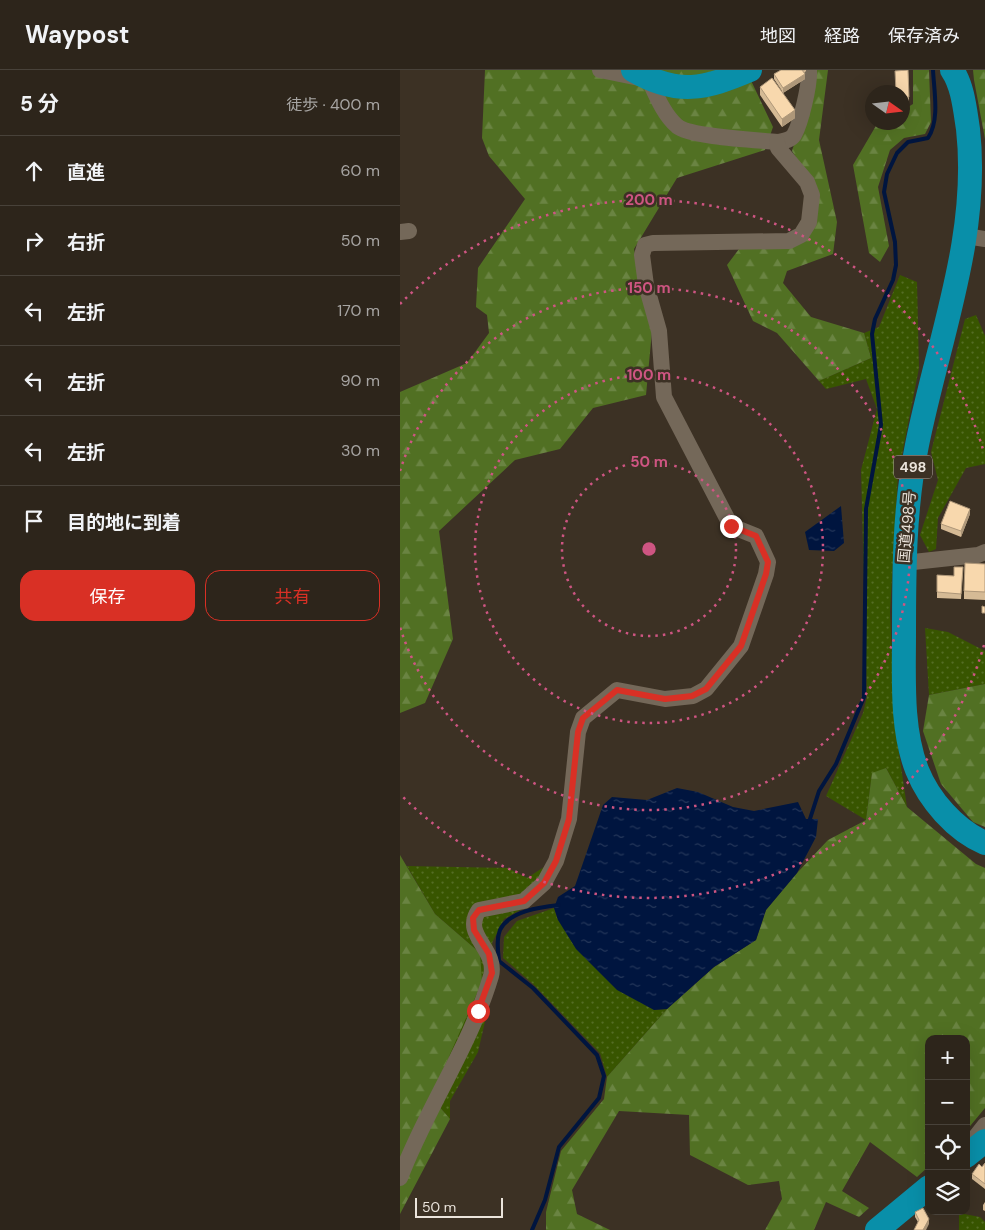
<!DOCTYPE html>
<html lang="ja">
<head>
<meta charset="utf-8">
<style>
	:root { --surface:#2d251b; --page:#352d24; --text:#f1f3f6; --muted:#a7a5a3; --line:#48423a; --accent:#d93025 }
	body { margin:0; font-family:"DM Sans","Noto Sans JP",sans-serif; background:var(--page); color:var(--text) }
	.controls { position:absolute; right:15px; bottom:15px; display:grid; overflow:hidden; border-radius:10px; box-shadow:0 5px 20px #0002 }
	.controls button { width:45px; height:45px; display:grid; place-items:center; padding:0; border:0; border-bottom:1px solid var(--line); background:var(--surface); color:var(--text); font:25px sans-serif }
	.compass { position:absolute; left:465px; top:15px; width:45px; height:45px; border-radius:50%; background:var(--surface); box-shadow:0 5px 20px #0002; rotate:104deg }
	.scale { position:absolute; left:15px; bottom:12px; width:88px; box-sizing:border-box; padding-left:5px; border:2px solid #ebe4dc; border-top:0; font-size:14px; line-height:18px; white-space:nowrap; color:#ebe4dc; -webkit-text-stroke:4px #3c3124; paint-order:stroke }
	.stop { position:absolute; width:15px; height:15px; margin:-11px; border:4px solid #d93025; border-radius:50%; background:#fff }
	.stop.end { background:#d93025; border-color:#fff; box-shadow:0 1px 5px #0008 }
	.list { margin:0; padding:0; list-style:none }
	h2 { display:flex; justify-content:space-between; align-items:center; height:65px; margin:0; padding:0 20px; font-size:21px }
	h2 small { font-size:16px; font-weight:400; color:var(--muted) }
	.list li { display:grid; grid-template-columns:32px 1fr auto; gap:15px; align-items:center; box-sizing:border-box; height:70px; padding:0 20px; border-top:1px solid var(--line) }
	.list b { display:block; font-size:19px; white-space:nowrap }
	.list em { font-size:16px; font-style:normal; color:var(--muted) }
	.actions { display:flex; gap:10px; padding:15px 20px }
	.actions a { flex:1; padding:11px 0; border:1px solid var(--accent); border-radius:15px; text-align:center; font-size:18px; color:var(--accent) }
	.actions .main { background:var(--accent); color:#fff }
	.icon { flex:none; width:28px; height:28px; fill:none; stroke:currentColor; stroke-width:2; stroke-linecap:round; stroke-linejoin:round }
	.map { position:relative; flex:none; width:585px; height:1160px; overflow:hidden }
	header { display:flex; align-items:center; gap:30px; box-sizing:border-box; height:70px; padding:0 25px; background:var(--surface); border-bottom:1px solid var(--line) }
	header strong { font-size:24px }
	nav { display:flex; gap:28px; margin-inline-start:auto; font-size:18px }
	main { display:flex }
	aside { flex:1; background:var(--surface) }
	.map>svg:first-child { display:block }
	.grass { fill:url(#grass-dots) }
	.forest { fill:url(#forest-firs) }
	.water { fill:url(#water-ripples) }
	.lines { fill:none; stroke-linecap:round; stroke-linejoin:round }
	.stream { stroke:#00153f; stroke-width:4 }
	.minor { stroke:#746859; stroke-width:16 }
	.highway { stroke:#098fa9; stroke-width:24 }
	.wall { fill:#d5ba95 }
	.shaded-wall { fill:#ae9779 }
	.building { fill:#f8d8ad; stroke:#ae9779 }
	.route { stroke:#d93025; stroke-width:6 }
	.ring { fill:none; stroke:#ce5582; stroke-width:2.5; stroke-dasharray:2.5 5 }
	.labels { text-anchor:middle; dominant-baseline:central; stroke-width:5; stroke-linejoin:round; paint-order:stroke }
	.shield { fill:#3c3124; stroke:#b6aea5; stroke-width:1 }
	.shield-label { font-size:14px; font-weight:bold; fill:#ebe4dc }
	.street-label { font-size:15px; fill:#ebe4dc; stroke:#3c3124 }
	.centre { fill:#ce5582; stroke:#3c3124; stroke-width:2.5 }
	.ring-label { font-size:15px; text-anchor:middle; font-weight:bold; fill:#ce5582; stroke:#3c3124; stroke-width:5; stroke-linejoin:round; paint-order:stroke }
</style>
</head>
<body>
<header>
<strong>Waypost</strong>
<nav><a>地図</a><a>経路</a><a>保存済み</a></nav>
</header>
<main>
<aside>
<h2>5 分<small>徒歩 · 400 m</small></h2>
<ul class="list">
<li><svg class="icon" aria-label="ahead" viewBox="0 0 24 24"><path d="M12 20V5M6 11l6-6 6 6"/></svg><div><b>直進</b></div><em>60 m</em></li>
<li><svg class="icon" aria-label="right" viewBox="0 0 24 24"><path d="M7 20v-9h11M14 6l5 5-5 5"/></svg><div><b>右折</b></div><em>50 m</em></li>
<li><svg class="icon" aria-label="left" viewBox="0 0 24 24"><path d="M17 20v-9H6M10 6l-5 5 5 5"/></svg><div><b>左折</b></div><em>170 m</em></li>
<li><svg class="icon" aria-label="left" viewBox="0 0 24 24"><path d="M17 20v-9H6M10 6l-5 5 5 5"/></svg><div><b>左折</b></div><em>90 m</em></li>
<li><svg class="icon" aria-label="left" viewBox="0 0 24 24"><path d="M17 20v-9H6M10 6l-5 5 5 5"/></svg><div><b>左折</b></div><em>30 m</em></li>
<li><svg class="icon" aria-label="arrive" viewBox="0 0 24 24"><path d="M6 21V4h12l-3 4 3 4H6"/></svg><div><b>目的地に到着</b></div></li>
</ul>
<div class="actions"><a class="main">保存</a><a>共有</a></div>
</aside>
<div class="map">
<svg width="585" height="1160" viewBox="0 0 585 1160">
	<defs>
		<pattern id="grass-dots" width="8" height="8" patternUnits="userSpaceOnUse" patternTransform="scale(1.25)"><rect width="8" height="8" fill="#385500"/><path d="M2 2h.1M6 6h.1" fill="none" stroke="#556d25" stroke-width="1.8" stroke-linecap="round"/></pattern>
		<pattern id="forest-firs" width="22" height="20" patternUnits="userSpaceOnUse" patternTransform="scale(1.25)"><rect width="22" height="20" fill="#517023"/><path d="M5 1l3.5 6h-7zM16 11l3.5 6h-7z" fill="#6a8442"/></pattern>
		<pattern id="water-ripples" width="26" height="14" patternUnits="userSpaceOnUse" patternTransform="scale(1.25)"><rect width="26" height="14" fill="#00153f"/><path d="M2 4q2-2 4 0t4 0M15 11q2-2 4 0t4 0" fill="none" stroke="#25375a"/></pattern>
	</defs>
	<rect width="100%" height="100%" fill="#3c3124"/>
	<g class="grass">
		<path d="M 500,205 L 517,212 L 519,298 L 498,405 L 490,542 L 495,656 L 507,737 L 486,698 L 472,704 L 466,750 L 426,726 L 463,643 L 467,627 L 461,400 L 477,339 L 466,309 L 426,319 L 419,311 L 471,288 L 464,263 L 479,257 Z"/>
		<path d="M 576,245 L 585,266 L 585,394 L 566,398 L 538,448 L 536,479 L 529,482 L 520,465 L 538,410 L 531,382 L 565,249 Z"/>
		<path d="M 525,558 L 548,562 L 585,581 L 585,614 L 529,625 Z"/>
		<path d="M 7,796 L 108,798 L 127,808 L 144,797 L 129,835 L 104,849 L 92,873 L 97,899 L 78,982 L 50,1031 L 50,1049 L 31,1027 L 80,883 L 35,844 Z"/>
		<path d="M 154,838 L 158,850 L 254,940 L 267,939 L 207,1007 L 200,983 L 133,914 L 103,888 L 104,867 L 117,851 Z"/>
		<path d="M 559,1143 L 580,1147 L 585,1152 L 585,1160 L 559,1160 Z"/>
	</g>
	<g class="forest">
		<path d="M 85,0 L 346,0 L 373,57 L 365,80 L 277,108 L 234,179 L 252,261 L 246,325 L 193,338 L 160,379 L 115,390 L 39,461 L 53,569 L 25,633 L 0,643 L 0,322 L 67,293 L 89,263 L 87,245 L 76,237 L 78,198 L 125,129 L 89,86 L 82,68 Z"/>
		<path d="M 415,0 L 428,0 L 419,70 L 437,152 L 433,184 L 387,201 L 383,213 L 411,247 L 464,263 L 471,288 L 419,311 L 377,263 L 353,251 L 327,195 L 339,179 L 393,176 L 418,124 L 392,81 L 414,9 Z"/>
		<path d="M 513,0 L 529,0 L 531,52 L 525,64 L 504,68 L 490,80 L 478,117 L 489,176 L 480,192 L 469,183 L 453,95 L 477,54 L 502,52 L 503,40 L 513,34 Z"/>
		<path d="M 573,0 L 585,0 L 585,69 L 574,10 Z"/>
		<path d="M 585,614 L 585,757 L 573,752 L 541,714 L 523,661 L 529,625 Z"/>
		<path d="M 486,698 L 507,737 L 576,794 L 585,798 L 585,1038 L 566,1061 L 566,969 L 529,969 L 529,1096 L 517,1107 L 470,1072 L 442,1121 L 469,1138 L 459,1147 L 426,1132 L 414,1160 L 365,1160 L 382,1129 L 379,1111 L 348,1115 L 290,1085 L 289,1045 L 219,1041 L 172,1120 L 177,1144 L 210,1160 L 146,1160 L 146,1142 L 161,1081 L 204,1029 L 207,1007 L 267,939 L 314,897 L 356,870 L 366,840 L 397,803 L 428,770 L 466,750 L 472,703 Z"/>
		<path d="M 0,785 L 35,844 L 80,883 L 82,912 L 31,1027 L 50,1049 L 0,1144 Z"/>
	</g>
	<g class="water">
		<path d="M 441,436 L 444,473 L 434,481 L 409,480 L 405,462 Z"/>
		<path d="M 277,718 L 298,722 L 333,737 L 354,741 L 398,732 L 406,749 L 418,749 L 416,767 L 397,803 L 366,840 L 356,870 L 314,897 L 267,939 L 254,940 L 217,920 L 176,879 L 158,850 L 154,838 L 158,827 L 175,816 L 203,735 L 212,727 L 247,730 Z"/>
	</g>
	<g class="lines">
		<g class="stream">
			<path d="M 409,752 L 419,721 L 436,694 L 464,627 L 466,439 L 481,355 L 472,264 L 475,249 L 493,210 L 496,195 L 495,172 L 484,122 L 487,104 L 497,83 L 508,72 L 528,68 C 540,50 534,21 533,0"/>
			<path d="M 132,1160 L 145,1130 L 159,1077 L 199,1028 L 204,1006 L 197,985 L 133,918 L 99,891 C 98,881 96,870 100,860 C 109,841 141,837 159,835"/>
		</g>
		<g class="minor">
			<path d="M 200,0 L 249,10 C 256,25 264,45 277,56 C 289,67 357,70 377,72 C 383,71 390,71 394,65 C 401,53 410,14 409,0"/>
			<path d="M 0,162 L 9,161"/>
			<path d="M 566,166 L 585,169"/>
			<path d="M 504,493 L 578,485 L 585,482"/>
			<path d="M 566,1079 L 585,1055"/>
			<path d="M 0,1108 C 26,1039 70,977 91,906 C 98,879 61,865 79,840 L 124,831 L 144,813 L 156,791 L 169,749 L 178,662 L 183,648 L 217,620 L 265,629 L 293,626 L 306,619 L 341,576 L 366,504 L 368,492 L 356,466 L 331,456 L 264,327 L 259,261 L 246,215 L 242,185 L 245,175 L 253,173 L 389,171 L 401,165 L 409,152 L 412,125 L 407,112 L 378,78 L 377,72"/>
		</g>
		<g class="highway">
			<path d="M 233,0 C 278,26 305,19 350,0"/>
			<path d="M 552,0 C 563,16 565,40 568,59 C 580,167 538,270 517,375 C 504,438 504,502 504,566 C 504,609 501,659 517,700 C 529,730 555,760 585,773"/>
			<path d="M 566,1086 L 585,1071"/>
			<path d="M 477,1160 L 529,1117"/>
		</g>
	</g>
	<g class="wall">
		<path d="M 406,0 L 406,1 L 404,3 L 405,9 L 383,23 L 395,48 L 382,57 L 360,25 L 360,17 L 382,21 L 374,9 L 374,4 Z"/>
		<path d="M 508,0 L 509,32 L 502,33 L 502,22 Z"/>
		<path d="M 570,444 L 561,467 L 541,459 L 541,454 Z"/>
		<path d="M 585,494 L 585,530 L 564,529 L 564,521 Z"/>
		<path d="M 563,497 L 561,529 L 537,528 L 537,505 L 554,506 Z"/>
		<path d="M 585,1093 L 585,1119 L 572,1109 L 572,1104 L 582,1097 Z"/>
		<path d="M 585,1132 L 585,1141 L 583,1140 L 583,1135 Z"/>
		<path d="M 515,1142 L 529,1154 L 518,1152 L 515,1147 Z"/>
	</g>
	<g class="shaded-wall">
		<path d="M 405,4 L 405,9 L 383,23 L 383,18 Z"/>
		<path d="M 395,40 L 395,48 L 382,57 L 382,49 Z"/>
		<path d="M 570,439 L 570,444 L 561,467 L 561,461 Z"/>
		<path d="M 529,1149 L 529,1154 L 526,1160 L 523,1160 Z"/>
	</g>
	<g class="building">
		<path d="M 381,0 L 402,0 L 405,4 L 383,18 L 374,4 Z"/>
		<path d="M 508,0 L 509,27 L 502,28 L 502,22 L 496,22 L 495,1 Z"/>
		<path d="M 372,8 L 395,40 L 382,49 L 360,17 Z"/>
		<path d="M 550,431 L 570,439 L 561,461 L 541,454 Z"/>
		<path d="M 565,493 L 585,494 L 585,522 L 564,521 Z"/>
		<path d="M 554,497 L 563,497 L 561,524 L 537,522 L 537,505 L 554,506 Z"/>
		<path d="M 582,536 L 585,537 L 585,543 L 582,543 Z"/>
		<path d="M 585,1093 L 585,1114 L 572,1104 L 579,1094 L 582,1097 Z"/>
		<path d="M 523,1138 L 529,1149 L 523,1160 L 514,1160 L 519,1150 L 515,1142 Z"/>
	</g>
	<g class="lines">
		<path class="route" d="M 78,941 L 92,903 L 89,884 L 74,860 L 73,848 L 79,840 L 124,831 L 144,813 L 156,791 L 169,749 L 178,662 L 183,648 L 217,620 L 265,629 L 292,626 L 306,619 L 341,576 L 366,504 L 368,492 L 356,466 L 331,456"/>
	</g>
	<g class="ring">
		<circle cx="249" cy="479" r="87"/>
		<circle cx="249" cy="479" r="174"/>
		<path d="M0 401A261 261 0 1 1 0 557"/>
		<path d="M584 575A349 349 0 0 1 0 724M0 234A349 349 0 0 1 584 383"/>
	</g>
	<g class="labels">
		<rect class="shield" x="494" y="385.5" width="38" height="23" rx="4"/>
		<g class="shield-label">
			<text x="513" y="397">498</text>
		</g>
		<g class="street-label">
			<text transform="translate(507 457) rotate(-85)">国道498号</text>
		</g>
	</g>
	<circle cx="249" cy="479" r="8" class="centre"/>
	<g class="ring-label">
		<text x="249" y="135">200 m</text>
		<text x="249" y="223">150 m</text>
		<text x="249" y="310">100 m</text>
		<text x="249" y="397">50 m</text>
	</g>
</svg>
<div class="controls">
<button>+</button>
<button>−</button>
<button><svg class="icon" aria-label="locate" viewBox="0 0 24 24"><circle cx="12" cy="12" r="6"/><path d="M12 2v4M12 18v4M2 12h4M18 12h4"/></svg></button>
<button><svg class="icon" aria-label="layers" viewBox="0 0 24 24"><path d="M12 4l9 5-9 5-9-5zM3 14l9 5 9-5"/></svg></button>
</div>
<svg class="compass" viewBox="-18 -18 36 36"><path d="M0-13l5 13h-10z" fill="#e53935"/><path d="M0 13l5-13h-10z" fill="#a7a5a3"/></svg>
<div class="scale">50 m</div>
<div class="stop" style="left:78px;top:941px"></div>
<div class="stop end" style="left:331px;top:456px"></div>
</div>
</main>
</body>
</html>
